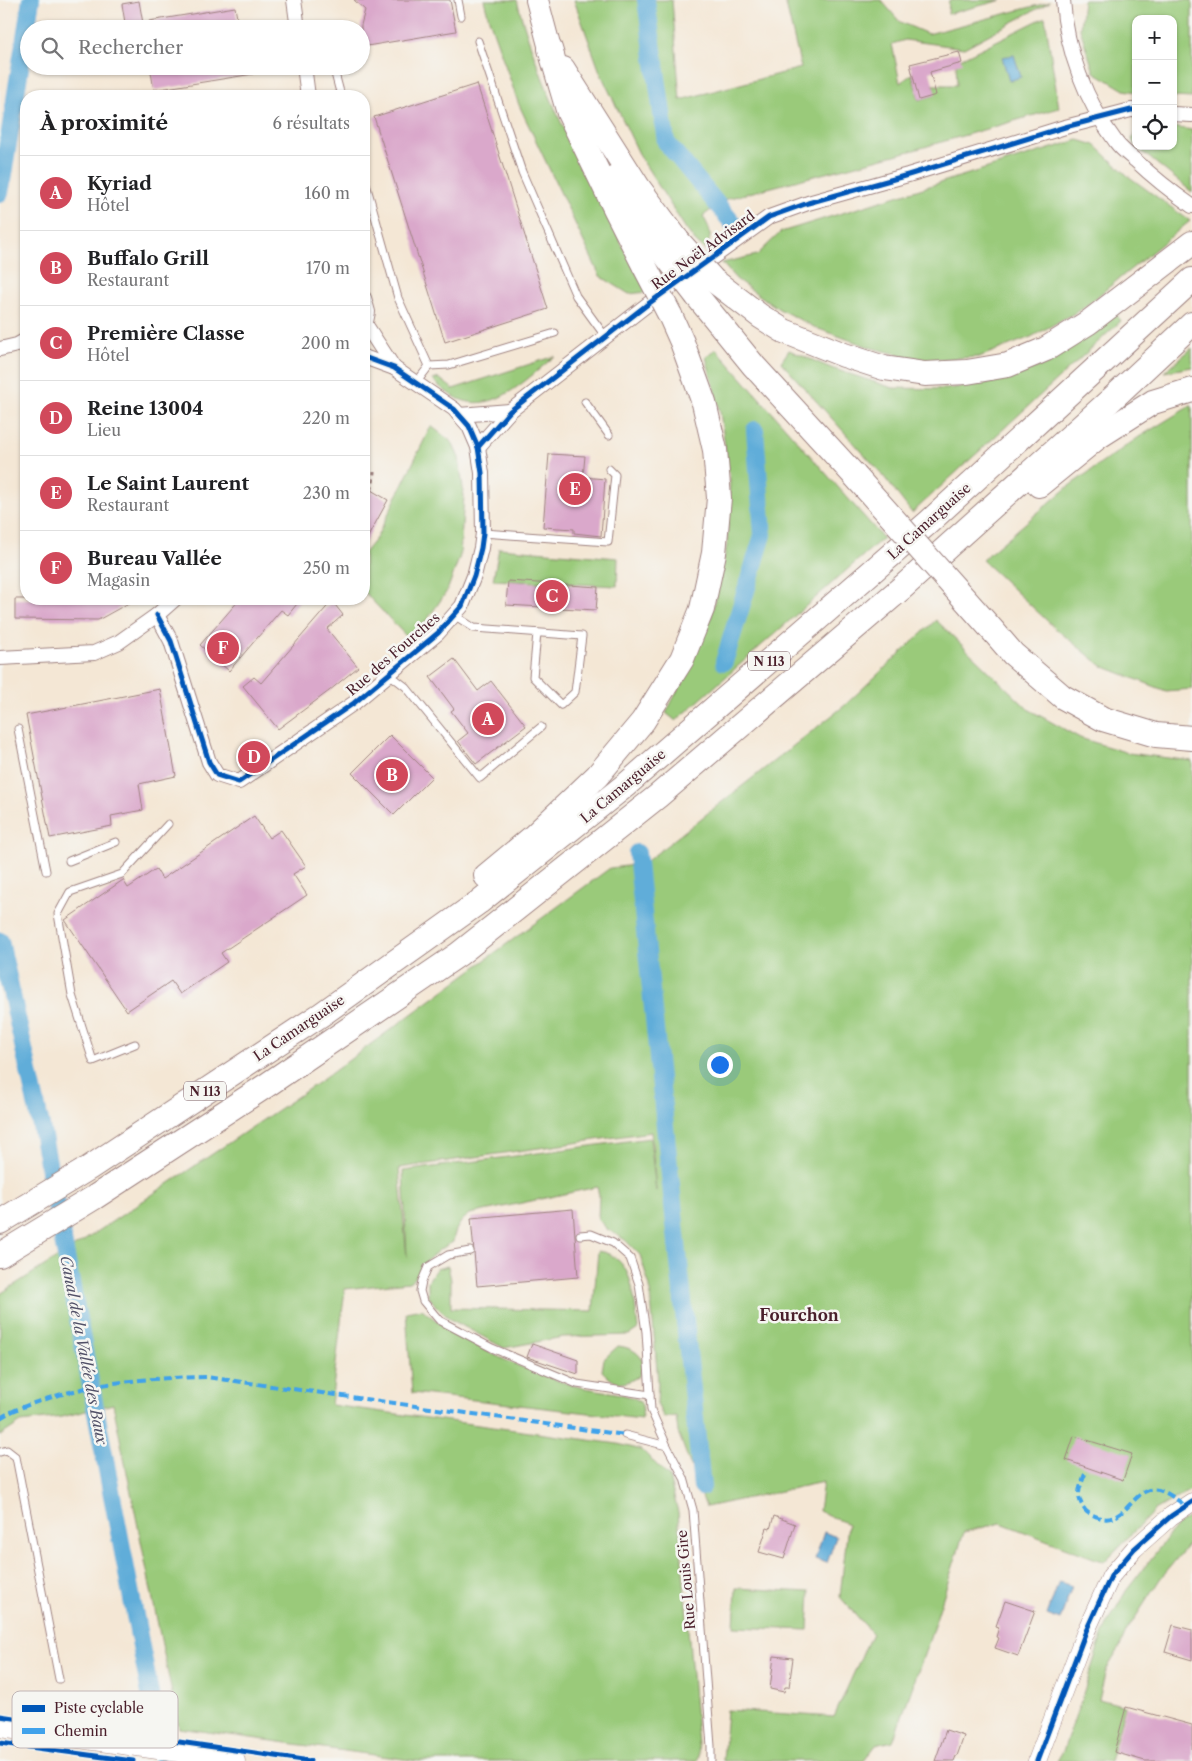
<!DOCTYPE html>
<html lang="fr">
<head>
<meta charset="utf-8">
<style>
	:root { --surface:#fff; --page:#f6f6f6; --text:#202124; --muted:#757577; --line:#e0e0e0; --accent:#d1495b }
	body { margin:0; font-family:"Libre Caslon Text",serif; background:var(--page); color:var(--text) }
	.controls { position:absolute; right:15px; top:15px; display:grid; overflow:hidden; border-radius:10px; box-shadow:0 1px 4px #0004 }
	.controls button { width:45px; height:45px; display:grid; place-items:center; padding:0; border:0; border-bottom:1px solid var(--line); background:var(--surface); color:var(--text); font:25px sans-serif }
	.you { position:absolute; left:719px; top:1064px; width:18px; height:18px; margin:-12px; border:4px solid #fff; border-radius:50%; background:#1a73e8; box-shadow:0 0 0 8px #1a73e833 }
	.badge { display:grid; place-items:center; width:32px; height:32px; border-radius:50%; background:var(--accent); color:#fff; font-size:16px; font-weight:700 }
	.pin { position:absolute; translate:-50% -50%; border:2px solid #fff; box-shadow:0 1px 5px #0006 }
	.list { margin:0; padding:0; list-style:none }
	h2 { display:flex; justify-content:space-between; align-items:center; height:65px; margin:0; padding:0 20px; font-size:21px }
	h2 small { font-size:16px; font-weight:400; color:var(--muted) }
	.list li { display:grid; grid-template-columns:32px 1fr auto; gap:15px; align-items:center; box-sizing:border-box; height:75px; padding:0 20px; border-top:1px solid var(--line) }
	.list b { display:block; font-size:19px; white-space:nowrap }
	.list p { margin:0; font-size:16px; white-space:nowrap; color:var(--muted) }
	.list em { font-size:16px; font-style:normal; color:var(--muted) }
	.icon { flex:none; width:28px; height:28px; fill:none; stroke:currentColor; stroke-width:2; stroke-linecap:round; stroke-linejoin:round }
	.map { position:relative; flex:none; width:1192px; height:1761px; overflow:hidden }
	.search { position:absolute; background:var(--surface); box-shadow:0 1px 4px #0004; left:20px; top:20px; width:350px; height:55px; display:flex; align-items:center; gap:12px; box-sizing:border-box; padding:0 18px; border-radius:28px; color:var(--muted); font-size:19px }
	.panel { position:absolute; background:var(--surface); box-shadow:0 1px 4px #0004; left:20px; top:90px; width:350px; height:515px; border-radius:20px }
	.map>svg:first-child { display:block }
	.green { fill:#9aca7a; stroke:#727452; fill-rule:evenodd }
	.water { fill:#60add9; stroke:#556682 }
	.lines { fill:none; stroke-linecap:round; stroke-linejoin:round }
	.canal { stroke:#60add9; stroke-width:18 }
	.building { fill:#daa8cb }
	.service-casing { stroke:#9f8380; stroke-width:9 }
	.minor-casing { stroke:#9f8380; stroke-width:16 }
	.tertiary-casing { stroke:#9f8380; stroke-width:19 }
	.primary-casing { stroke:#9f8380; stroke-width:24 }
	.trunk-casing { stroke:#9f8380; stroke-width:26 }
	.path { stroke:#9f8380; stroke-width:3; stroke-dasharray:4 4; stroke-linecap:butt }
	.service { stroke:#fff; stroke-width:7 }
	.minor { stroke:#fff; stroke-width:14 }
	.tertiary { stroke:#fff; stroke-width:18 }
	.primary { stroke:#fff; stroke-width:22 }
	.trunk { stroke:#fff; stroke-width:24 }
	.trunk-bridge-casing { stroke:#9f8380; stroke-width:26; stroke-linecap:butt }
	.trunk-bridge { stroke:#fff; stroke-width:24 }
	.quiet { stroke:#40a2eb; stroke-width:4; stroke-dasharray:8 4; stroke-linecap:butt }
	.cycleway-casing { stroke:#f6f6f2; stroke-width:8 }
	.cycleway { stroke:#0057b8; stroke-width:5 }
	.labels { text-anchor:middle; dominant-baseline:central; stroke-width:5; stroke-linejoin:round; paint-order:stroke }
	.shield { fill:#f6f6f2; stroke:#7e6067; stroke-width:1 }
	.shield-label { font-size:12px; font-weight:bold; fill:#4a1f2b }
	.street-label { font-size:14px; fill:#4a1f2b; stroke:#f6f6f2 }
	.water-label { font-size:15px; font-style:italic; fill:#525168; stroke:#f6f6f2 }
	.quarter-label { font-size:16px; font-weight:bold; fill:#4a1f2b; stroke:#f6f6f2 }
	.key { fill:#f6f6f2; stroke:#c2b6b6; stroke-width:1 }
	.key-label { font-size:14px; fill:#4a1f2b }
</style>
</head>
<body>
<div class="map">
<svg width="1192" height="1761" viewBox="0 0 1192 1761">
	<rect width="100%" height="100%" fill="#f6f6f2"/>
	<filter id="ink" filterUnits="userSpaceOnUse"><feTurbulence type="fractalNoise" baseFrequency=".02" numOctaves="2"/><feDisplacementMap in="SourceGraphic" scale="10" xChannelSelector="R" yChannelSelector="G"/><feConvolveMatrix kernelMatrix="1 2 1 2 8 2 1 2 1" color-interpolation-filters="sRGB"/></filter>
	<filter id="wash" filterUnits="userSpaceOnUse"><feTurbulence type="fractalNoise" baseFrequency=".0096" numOctaves="4" result="noise"/><feDisplacementMap in="SourceGraphic" scale="20" xChannelSelector="R" yChannelSelector="G"/><feGaussianBlur stdDeviation="1.12" result="paint"/><feColorMatrix in="noise" values="0 0 0 0 0 0 0 0 0 0 0 0 0 0 0 0 0 1.4 0 .05"/><feComposite in="paint" operator="in"/></filter>
	<g filter="url(#wash)">
		<rect width="100%" height="100%" fill="#f4e7d5"/>
		<g class="green">
			<path d="M 484,0 L 517,0 C 544,104 598,198 647,292 L 629,294 L 600,276 L 519,105 L 489,19 Z"/>
			<path d="M 574,0 L 672,0 L 680,100 L 801,68 L 785,0 L 881,0 L 900,22 L 928,34 L 1050,2 L 964,48 L 905,40 L 892,44 L 900,83 L 912,74 L 919,100 L 935,95 L 933,85 L 957,85 L 956,61 L 1045,17 L 1059,108 L 914,150 L 726,199 L 703,216 C 711,231 713,235 705,250 L 695,241 L 686,229 L 641,158 L 600,72 Z"/>
			<path d="M 949,0 L 1002,0 L 948,14 Z"/>
			<path d="M 1083,0 L 1192,0 L 1192,98 L 1173,97 L 1173,19 L 1136,19 L 1136,92 L 1124,90 L 1094,72 L 1080,29 Z"/>
			<path d="M 1173,127 L 1192,130 L 1192,192 L 1135,146 L 1132,139 L 1136,133 L 1136,146 L 1173,146 Z"/>
			<path d="M 1078,140 L 1095,145 L 1128,176 L 1190,221 L 1082,309 L 1031,337 L 979,357 L 923,360 L 872,348 L 816,328 L 779,309 L 736,279 L 722,263 L 757,255 L 781,232 Z"/>
			<path d="M 1116,314 L 1121,321 L 912,513 L 881,473 L 781,362 L 789,350 L 831,368 L 893,388 L 946,389 L 994,382 L 1043,365 Z"/>
			<path d="M 1192,348 L 1192,367 L 1164,372 Z"/>
			<path d="M 716,349 L 883,538 L 676,721 L 666,713 L 689,668 L 711,618 L 727,545 L 730,480 L 720,412 L 706,357 Z"/>
			<path d="M 555,356 C 516,388 480,429 433,380 L 439,378 L 453,389 Z"/>
			<path d="M 1190,406 L 1192,406 L 1192,689 L 1166,691 L 1102,666 L 1056,629 L 982,560 L 1069,486 L 1139,437 Z"/>
			<path d="M 431,426 L 452,442 L 459,458 L 464,496 L 460,556 L 447,591 L 427,620 L 407,637 L 364,592 L 364,553 L 377,537 Z"/>
			<path d="M 499,548 L 618,558 L 617,586 L 493,580 Z"/>
			<path d="M 936,620 L 1028,709 L 1080,738 L 1128,753 L 1192,761 L 1192,1489 L 1155,1510 L 1104,1562 L 1001,1523 L 964,1532 L 930,1638 L 893,1741 L 876,1745 L 864,1761 L 723,1761 L 727,1710 L 834,1717 L 872,1633 L 840,1597 L 848,1524 L 819,1511 L 823,1482 L 706,1507 L 678,1432 L 676,1416 L 664,1418 L 657,1404 L 658,1382 L 650,1287 L 640,1255 L 625,1240 L 607,1229 L 598,1219 L 599,1195 L 597,1187 L 470,1214 C 459,1222 455,1229 453,1242 L 439,1250 L 423,1264 L 418,1275 L 409,1282 L 345,1289 L 331,1405 L 618,1444 L 642,1450 L 669,1477 L 678,1512 L 699,1756 L 697,1761 L 417,1761 L 179,1728 L 113,1404 L 62,1417 L 21,1422 L 0,1436 L 0,1294 L 85,1240 L 322,1080 L 610,868 L 643,864 L 844,706 ZM 651,1132 L 656,1191 L 650,1138 L 403,1171 L 407,1258 L 399,1168 Z"/>
			<path d="M 598,1251 C 635,1256 634,1300 638,1329 L 629,1335 L 563,1337 L 504,1348 L 450,1319 L 436,1306 L 428,1295 L 428,1281 L 436,1269 L 448,1266 L 451,1280 L 451,1308 L 593,1311 Z"/>
			<path d="M 422,1309 C 459,1342 524,1371 572,1385 C 587,1390 628,1392 639,1401 C 644,1405 642,1413 642,1419 L 412,1393 L 406,1312 Z"/>
			<path d="M 618,1346 C 628,1347 642,1352 643,1364 C 643,1367 640,1373 639,1376 C 622,1386 616,1386 602,1371 L 604,1359 Z"/>
			<path d="M 1192,1515 L 1192,1540 L 1160,1579 L 1126,1632 L 1119,1649 L 1106,1670 L 1099,1699 L 1125,1706 L 1110,1761 L 1057,1761 L 1063,1751 L 1081,1700 L 1103,1633 L 1114,1612 L 1126,1591 L 1177,1525 Z"/>
			<path d="M 736,1588 L 810,1592 L 808,1630 L 734,1627 Z"/>
		</g>
		<g class="water">
			<path d="M 1014,55 L 1021,77 L 1009,81 L 1002,57 Z"/>
			<path d="M 824,1532 L 836,1537 L 827,1563 L 815,1559 Z"/>
			<path d="M 1059,1582 L 1072,1586 L 1060,1620 L 1047,1615 Z"/>
		</g>
		<g class="lines">
			<g class="canal">
				<path d="M 646,0 L 666,142 L 735,226"/>
				<path d="M 0,193 L 31,0"/>
				<path d="M 724,662 L 763,535 L 755,430"/>
				<path d="M 637,853 L 702,1487"/>
				<path d="M 0,941 L 41,1126 L 163,1761"/>
			</g>
		</g>
		<g id="blocks">
			<g class="building">
				<path d="M 354,0 L 450,0 L 456,31 L 361,47 L 361,25 L 365,10 Z"/>
				<path d="M 139,1 L 144,29 L 126,29 L 122,4 Z"/>
				<path d="M 235,7 L 239,29 L 149,29 L 149,21 Z"/>
				<path d="M 959,52 L 962,63 L 930,72 L 936,95 L 919,100 L 910,64 Z"/>
				<path d="M 150,66 L 252,66 L 253,74 L 154,90 Z"/>
				<path d="M 477,84 L 548,309 L 445,342 L 374,117 Z"/>
				<path d="M 549,454 L 585,456 L 583,477 L 605,479 L 601,536 L 574,533 L 574,529 L 543,527 Z"/>
				<path d="M 364,486 L 388,500 L 364,544 Z"/>
				<path d="M 508,581 L 598,587 L 596,610 L 506,605 Z"/>
				<path d="M 15,599 L 136,599 L 98,620 L 15,619 Z"/>
				<path d="M 240,599 L 301,599 L 288,615 L 281,610 L 229,671 L 200,645 Z"/>
				<path d="M 332,601 L 343,615 L 327,629 L 358,667 L 329,691 L 278,729 L 243,686 L 254,677 L 261,683 Z"/>
				<path d="M 454,659 L 478,691 L 491,681 L 526,726 L 476,764 L 458,741 L 468,733 L 451,711 L 454,709 L 430,677 Z"/>
				<path d="M 160,689 L 176,776 L 139,784 L 143,810 L 111,816 L 112,826 L 50,838 L 26,715 Z"/>
				<path d="M 390,735 L 432,777 L 394,815 L 352,773 Z"/>
				<path d="M 254,816 L 269,838 L 281,830 L 306,866 L 293,874 L 307,895 L 221,953 L 227,962 L 180,994 L 171,981 L 127,1011 L 65,920 L 123,880 L 128,888 L 156,869 L 162,879 Z"/>
				<path d="M 573,1209 L 578,1277 L 477,1286 L 471,1218 Z"/>
				<path d="M 532,1344 L 578,1360 L 578,1374 L 527,1357 Z"/>
				<path d="M 1074,1436 L 1132,1454 L 1123,1480 L 1066,1460 Z"/>
				<path d="M 774,1516 L 795,1524 L 784,1559 L 759,1552 L 767,1528 L 770,1529 Z"/>
				<path d="M 1005,1601 L 1035,1611 L 1018,1656 L 995,1648 L 999,1638 L 996,1637 L 999,1627 L 996,1626 Z"/>
				<path d="M 1173,1625 L 1192,1630 L 1192,1660 L 1165,1652 Z"/>
				<path d="M 774,1656 L 793,1658 L 789,1687 L 785,1687 L 784,1692 L 770,1689 Z"/>
				<path d="M 1126,1707 L 1192,1725 L 1192,1761 L 1145,1761 L 1114,1752 Z"/>
				<path d="M 946,1730 L 964,1736 L 957,1756 L 956,1756 L 954,1761 L 935,1761 Z"/>
			</g>
		</g>
	</g>
	<g filter="url(#ink)">
		<use href="#blocks" fill-opacity="0" stroke="#9f8380" stroke-width="1"/>
		<g class="lines">
			<g class="service-casing">
				<g id="service">
					<path d="M 458,0 L 461,16"/>
					<path d="M 478,41 L 522,172 L 576,296 L 605,336"/>
					<path d="M 333,66 L 341,96"/>
					<path d="M 364,177 L 398,298 L 429,366 L 416,383"/>
					<path d="M 429,366 L 449,365 L 555,333"/>
					<path d="M 585,402 L 609,435"/>
					<path d="M 483,533 L 608,542 L 615,475 L 609,469"/>
					<path d="M 454,615 L 474,628 L 582,636 L 575,692 L 561,705 L 533,677 L 537,633"/>
					<path d="M 389,674 L 406,687 L 480,778 L 541,727"/>
					<path d="M 18,729 L 46,871"/>
					<path d="M 69,861 L 116,842"/>
					<path d="M 135,1044 L 93,1061 L 72,995 L 58,914 L 70,892 L 122,874 L 168,824"/>
					<path d="M 580,1235 L 591,1234 L 613,1243 L 630,1258 L 639,1284 L 646,1332 L 651,1410 L 667,1446"/>
					<path d="M 470,1251 L 448,1255 L 428,1267 L 422,1281 L 420,1291 L 423,1301 L 439,1320 L 492,1348 L 577,1384 L 650,1395"/>
					<path d="M 625,1435 L 667,1446 L 684,1478 L 693,1510 L 711,1746 L 711,1761"/>
					<path d="M 0,1452 L 7,1450 L 16,1457 L 59,1679"/>
				</g>
			</g>
			<g class="minor-casing">
				<g id="minor">
					<path d="M 294,0 L 298,29"/>
					<path d="M 1063,0 C 1066,50 1086,102 1116,142 C 1121,149 1129,155 1135,160 C 1153,177 1172,192 1192,206"/>
					<path d="M 304,66 L 308,96"/>
					<path d="M 1173,114 L 1192,115"/>
					<path d="M 364,298 L 368,312 L 364,332"/>
					<path d="M 366,325 L 394,368"/>
					<path d="M 0,349 L 17,345 L 26,340"/>
					<path d="M 459,415 L 510,411"/>
					<path d="M 478,447 L 510,411 L 648,304 L 769,217 L 808,203 L 908,175 L 1065,127 L 1131,110 L 1136,110"/>
					<path d="M 157,615 L 171,641 L 209,762 L 217,775 L 239,782 L 354,703 L 438,633 L 462,606 L 474,576 L 481,548 L 483,533 L 482,473 L 478,447 L 469,426 L 454,409 L 394,368 L 364,357"/>
					<path d="M 0,658 L 94,653 L 119,642 L 157,615 L 175,599"/>
				</g>
			</g>
			<g class="tertiary-casing">
				<g id="tertiary">
					<path d="M 0,1728 L 236,1761"/>
					<path d="M 1037,1761 L 1086,1631 L 1111,1576 L 1134,1549 L 1171,1516 L 1192,1502"/>
				</g>
			</g>
			<g class="primary-casing">
				<path id="primary" d="M 537,0 L 550,49"/>
			</g>
			<g class="trunk-casing">
				<g id="trunk">
					<path d="M 550,49 L 569,113 L 616,210 L 645,267"/>
					<path d="M 563,69 L 638,187 L 678,241"/>
					<path d="M 615,177 L 663,252"/>
					<path d="M 713,280 L 760,316 L 784,331 L 844,355 L 884,368 L 925,374 L 967,372 L 1008,365 L 1046,349 L 1089,322 L 1192,243"/>
					<path d="M 697,296 L 754,366 L 855,476"/>
					<path d="M 1039,485 L 1098,437 L 1153,402 L 1192,390"/>
					<path d="M 994,632 L 1013,654 L 1063,697 L 1103,719 L 1156,735 L 1192,738"/>
					<path d="M 486,876 L 533,837 L 597,776 L 643,721 L 682,659 L 702,609 L 714,553 L 719,498 L 715,450 L 704,403 L 682,342 L 670,315"/>
					<path d="M 0,1222 L 89,1168 L 322,1014 L 479,902 L 627,784 L 929,522 L 1192,280"/>
					<path d="M 0,1255 L 95,1197 L 267,1085 L 459,954 L 658,796 L 904,586 L 1113,398 L 1192,324"/>
				</g>
			</g>
			<path class="path" d="M 371,490 L 373,485 L 374,472"/>
			<use href="#service" class="service"/>
			<use href="#minor" class="minor"/>
			<use href="#tertiary" class="tertiary"/>
			<use href="#primary" class="primary"/>
			<use href="#trunk" class="trunk"/>
			<g class="trunk-bridge-casing">
				<g id="trunk-bridge">
					<path d="M 678,241 L 713,280"/>
					<path d="M 663,252 L 697,296"/>
					<path d="M 645,267 L 670,315"/>
					<path d="M 855,476 L 994,632"/>
				</g>
			</g>
			<use href="#trunk-bridge" class="trunk-bridge"/>
			<g class="quiet">
				<path d="M 0,1418 C 15,1409 30,1404 46,1399 C 101,1381 149,1378 206,1377 L 625,1435"/>
				<path d="M 1085,1474 C 1079,1490 1075,1495 1085,1510 C 1088,1514 1093,1515 1098,1517 C 1122,1526 1131,1495 1149,1490 C 1163,1487 1175,1499 1186,1506"/>
			</g>
			<g class="cycleway-casing">
				<g id="cycleway">
					<path d="M 478,447 L 510,411 L 648,304 L 769,217 L 808,203 L 908,175 L 1065,127 L 1131,110 L 1136,110"/>
					<path d="M 157,615 L 171,641 L 209,762 L 217,775 L 239,782 L 354,703 L 438,633 L 462,606 L 474,576 L 481,548 L 483,533 L 482,473 L 478,447 L 469,426 L 454,409 L 394,368 L 364,357"/>
					<path d="M 0,1716 L 310,1761"/>
					<path d="M 0,1743 L 133,1761"/>
					<path d="M 1037,1761 L 1086,1631 L 1111,1576 L 1134,1549 L 1171,1516 L 1192,1502"/>
				</g>
			</g>
			<use href="#cycleway" class="cycleway"/>
		</g>
	</g>
	<g class="labels">
		<g class="shield">
			<rect x="748" y="651.5" width="42" height="19" rx="4"/>
			<rect x="184" y="1081.5" width="42" height="19" rx="4"/>
		</g>
		<g class="shield-label">
			<text x="769" y="661">N 113</text>
			<text x="205" y="1091">N 113</text>
		</g>
		<g class="street-label">
			<text transform="translate(703 250) rotate(-36)">Rue Noël Advisard</text>
			<text transform="translate(929 521) rotate(-42)">La Camarguaise</text>
			<text transform="translate(393 654) rotate(-41)">Rue des Fourches</text>
			<text transform="translate(623 786) rotate(-40)">La Camarguaise</text>
			<text transform="translate(299 1028) rotate(-34)">La Camarguaise</text>
			<text transform="translate(686 1580) rotate(-95)">Rue Louis Gire</text>
		</g>
		<g class="water-label">
			<text transform="translate(84 1350) rotate(79)">Canal de la Vallée des Baux</text>
		</g>
		<g class="quarter-label">
			<text x="799" y="1315">Fourchon</text>
		</g>
	</g>
	<rect x="12" y="1691" width="166" height="57" rx="8" class="key"/>
	<rect x="22" y="1705" width="23" height="7" fill="#0057b8"/>
	<rect x="22" y="1728" width="23" height="6" fill="#40a2eb"/>
	<g class="key-label">
		<text x="54" y="1713">Piste cyclable</text>
		<text x="54" y="1736">Chemin</text>
	</g>
</svg>
<div class="controls">
<button>+</button>
<button>−</button>
<button><svg class="icon" aria-label="locate" viewBox="0 0 24 24"><circle cx="12" cy="12" r="6"/><path d="M12 2v4M12 18v4M2 12h4M18 12h4"/></svg></button>
</div>
<div class="you"></div>
<div class="pin badge" style="left:488px;top:719px">A</div>
<div class="pin badge" style="left:392px;top:775px">B</div>
<div class="pin badge" style="left:552px;top:596px">C</div>
<div class="pin badge" style="left:254px;top:757px">D</div>
<div class="pin badge" style="left:575px;top:489px">E</div>
<div class="pin badge" style="left:223px;top:648px">F</div>
<div class="search"><svg class="icon" aria-label="search" viewBox="0 0 24 24"><circle cx="10" cy="10" r="6"/><path d="M15 15l6 6"/></svg>Rechercher</div>
<section class="panel">
<h2>À proximité<small>6 résultats</small></h2>
<ul class="list">
<li><span class="badge">A</span><div><b>Kyriad</b><p>Hôtel</p></div><em>160 m</em></li>
<li><span class="badge">B</span><div><b>Buffalo Grill</b><p>Restaurant</p></div><em>170 m</em></li>
<li><span class="badge">C</span><div><b>Première Classe</b><p>Hôtel</p></div><em>200 m</em></li>
<li><span class="badge">D</span><div><b>Reine 13004</b><p>Lieu</p></div><em>220 m</em></li>
<li><span class="badge">E</span><div><b>Le Saint Laurent</b><p>Restaurant</p></div><em>230 m</em></li>
<li><span class="badge">F</span><div><b>Bureau Vallée</b><p>Magasin</p></div><em>250 m</em></li>
</ul>
</section>
</div>
</body>
</html>
